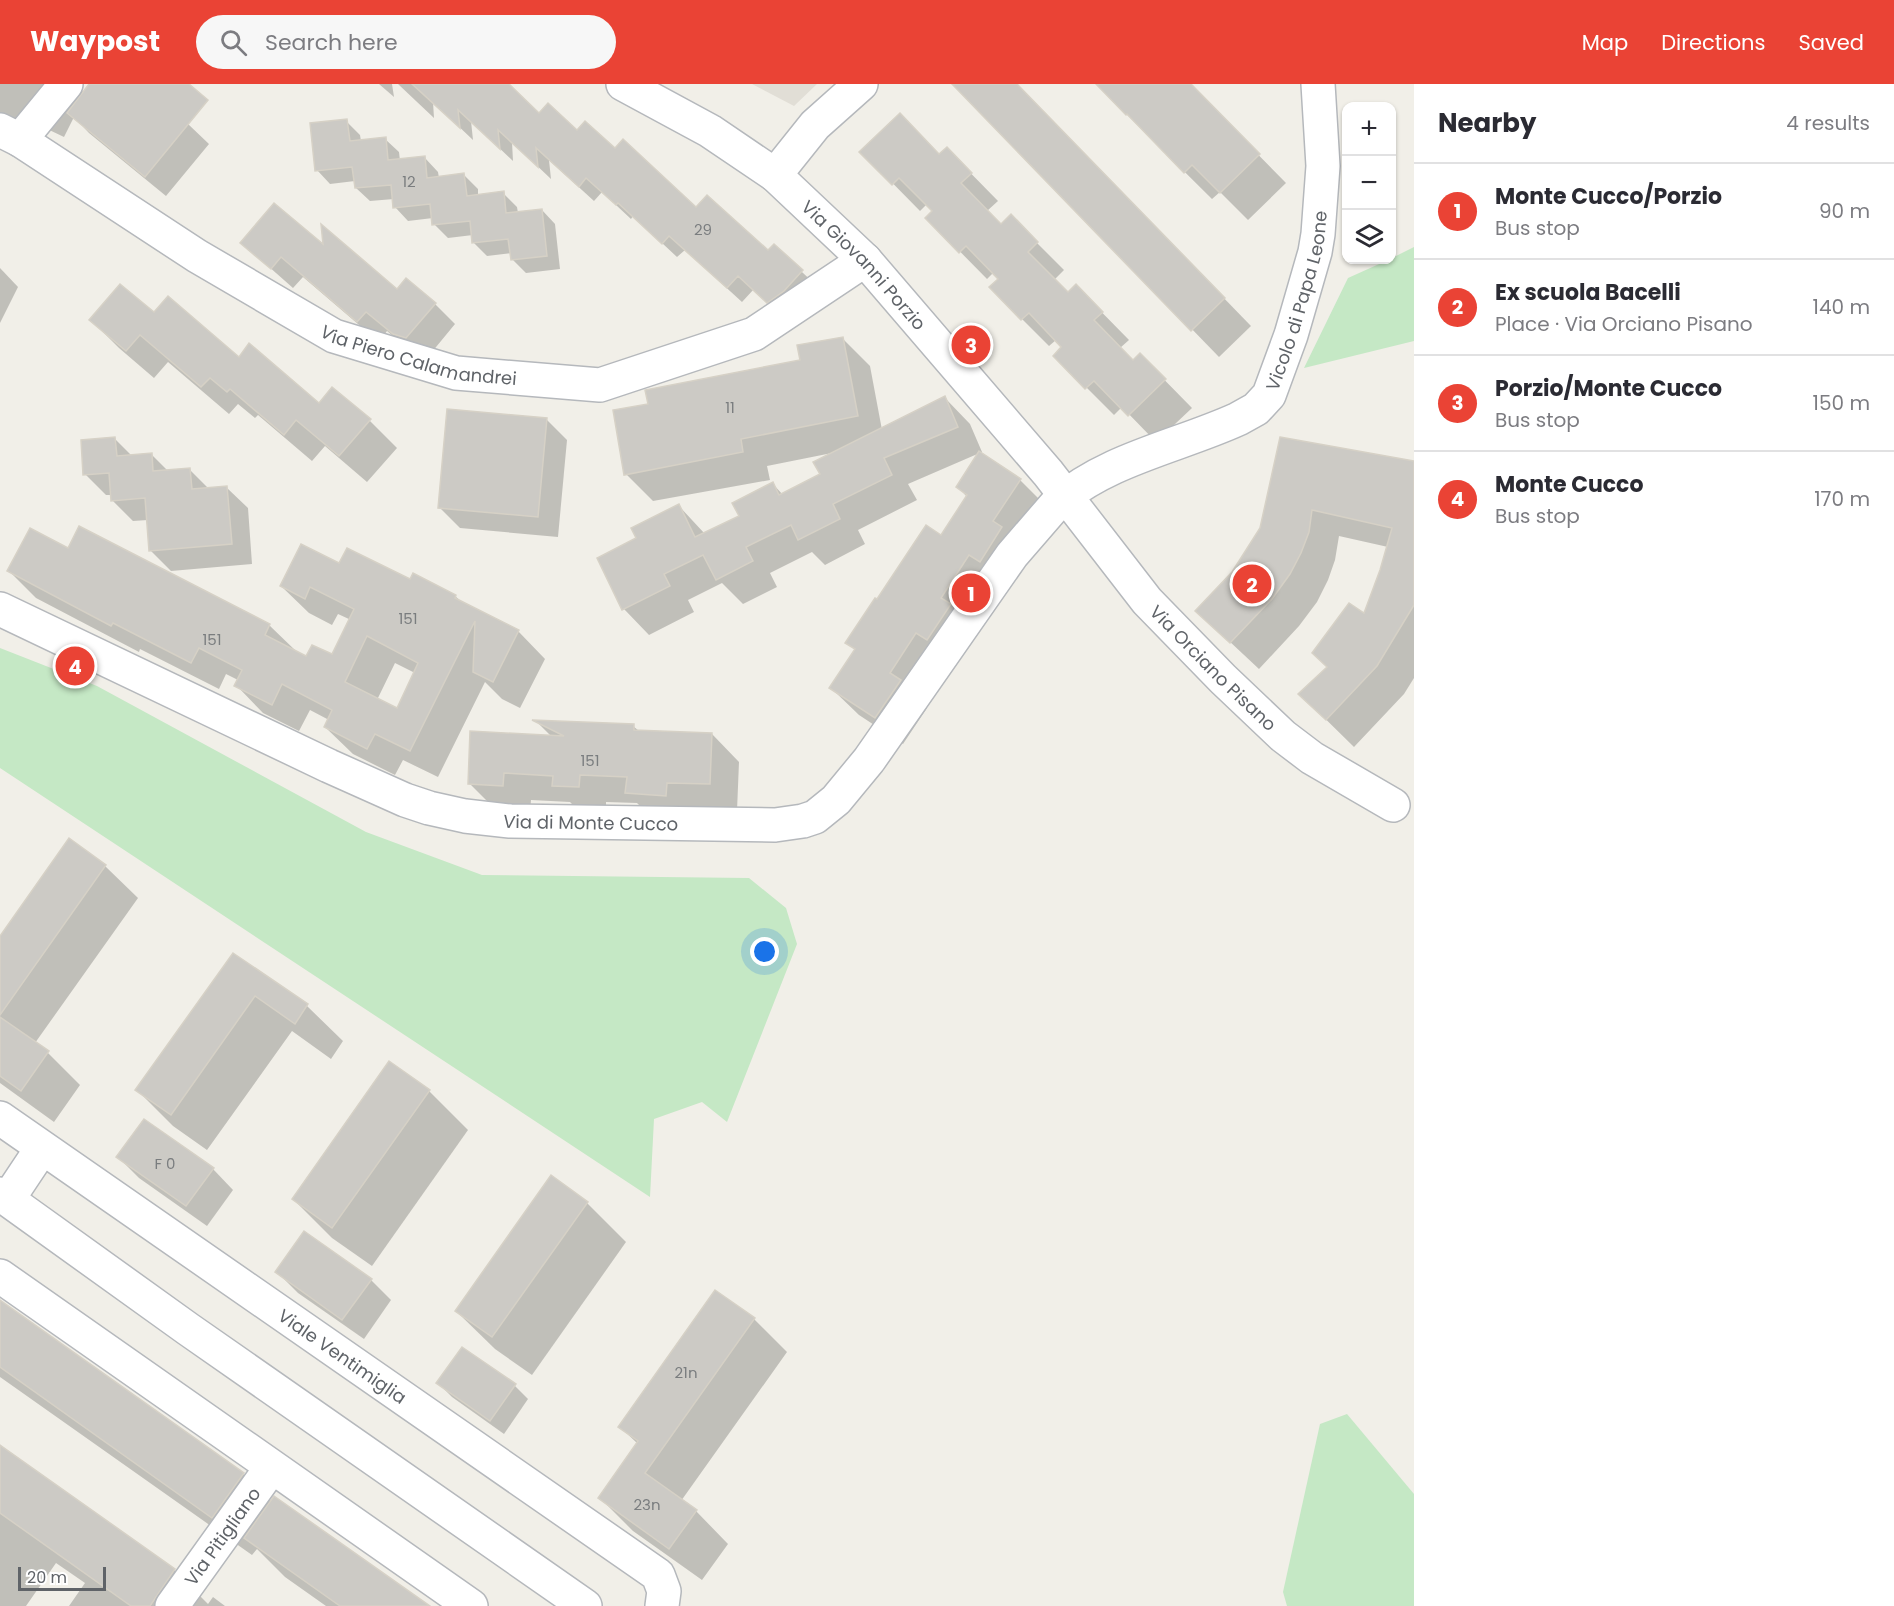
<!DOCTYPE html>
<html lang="en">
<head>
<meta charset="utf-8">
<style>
	:root { --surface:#fff; --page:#f7f7f7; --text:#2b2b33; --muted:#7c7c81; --line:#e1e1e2; --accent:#ea4335 }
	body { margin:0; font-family:Poppins,sans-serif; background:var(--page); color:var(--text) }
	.controls { position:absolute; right:18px; top:18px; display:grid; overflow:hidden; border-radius:12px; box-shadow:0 2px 4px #0004 }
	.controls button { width:54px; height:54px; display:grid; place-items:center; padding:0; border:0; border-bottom:2px solid var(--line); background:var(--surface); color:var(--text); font:30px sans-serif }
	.scale { position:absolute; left:18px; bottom:15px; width:88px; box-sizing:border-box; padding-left:6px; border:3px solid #5f6368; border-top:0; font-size:16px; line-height:21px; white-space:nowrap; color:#5f6368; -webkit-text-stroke:4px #fff; paint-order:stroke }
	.you { position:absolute; left:765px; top:868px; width:21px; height:21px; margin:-15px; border:4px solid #fff; border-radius:50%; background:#1a73e8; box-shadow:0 0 0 9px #1a73e833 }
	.badge { display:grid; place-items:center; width:39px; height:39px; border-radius:50%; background:var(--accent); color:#fff; font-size:20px; font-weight:700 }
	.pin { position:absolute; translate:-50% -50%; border:3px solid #fff; box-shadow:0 2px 6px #0006 }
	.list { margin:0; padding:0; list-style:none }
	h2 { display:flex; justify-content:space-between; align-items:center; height:78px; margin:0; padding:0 24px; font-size:26px }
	h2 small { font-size:20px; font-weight:400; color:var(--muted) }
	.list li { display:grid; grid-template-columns:39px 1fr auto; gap:18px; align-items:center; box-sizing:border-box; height:96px; padding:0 24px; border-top:2px solid var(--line) }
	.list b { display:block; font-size:22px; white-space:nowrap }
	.list p { margin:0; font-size:20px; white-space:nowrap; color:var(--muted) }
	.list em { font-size:20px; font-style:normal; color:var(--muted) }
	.icon { flex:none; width:33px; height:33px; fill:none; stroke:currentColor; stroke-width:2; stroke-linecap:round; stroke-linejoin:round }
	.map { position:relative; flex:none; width:1414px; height:1522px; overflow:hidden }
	header { display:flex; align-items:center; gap:36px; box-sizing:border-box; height:84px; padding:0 30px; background:var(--accent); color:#fff }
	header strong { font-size:28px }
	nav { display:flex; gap:33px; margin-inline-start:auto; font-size:21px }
	.search { width:420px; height:54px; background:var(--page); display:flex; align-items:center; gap:15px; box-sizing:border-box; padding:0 21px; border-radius:33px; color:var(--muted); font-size:22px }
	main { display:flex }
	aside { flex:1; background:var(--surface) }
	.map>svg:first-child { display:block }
	.education { fill:#e1ded6 }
	.green { fill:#c5e8c5 }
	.shadow { fill:#0003; fill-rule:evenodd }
	.building { fill:#cccac5; stroke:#d6d1c6; stroke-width:1.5; fill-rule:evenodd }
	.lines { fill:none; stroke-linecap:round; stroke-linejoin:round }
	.minor-casing { stroke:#b5b8bc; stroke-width:36 }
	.minor { stroke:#fff; stroke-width:33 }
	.labels { text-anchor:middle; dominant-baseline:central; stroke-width:4.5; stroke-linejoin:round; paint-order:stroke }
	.number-label { font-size:15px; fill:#7a7d7f }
	.street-label { font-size:18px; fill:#5f6368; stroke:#fff }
</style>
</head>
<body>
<header>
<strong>Waypost</strong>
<div class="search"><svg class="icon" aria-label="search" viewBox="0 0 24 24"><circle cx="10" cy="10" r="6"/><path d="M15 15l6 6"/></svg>Search here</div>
<nav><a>Map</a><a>Directions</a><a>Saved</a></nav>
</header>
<main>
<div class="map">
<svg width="1414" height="1522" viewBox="0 0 1414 1522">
	<rect width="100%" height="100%" fill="#f1efe8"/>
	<path class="education" d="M 752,0 L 817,0 L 794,22 Z"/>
	<g class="green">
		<path d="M 1414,163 L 1414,257 L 1304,284 L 1348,194 L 1388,176 L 1392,176 L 1392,174 Z"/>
		<path d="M 0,564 L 97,602 L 366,748 L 482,791 L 749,794 L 786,824 L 797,860 L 727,1038 L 702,1018 L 654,1035 L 650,1113 L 0,684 Z"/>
		<path d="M 1347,1330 L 1414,1410 L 1414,1522 L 1287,1522 L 1283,1508 L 1320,1340 Z"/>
	</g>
	<g class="shadow">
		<path d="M 0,0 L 76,0 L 84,9 L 91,0 L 106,0 L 188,40 L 209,60 L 166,112 L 89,49 L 74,33 L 64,53 L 22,33 L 16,45 L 0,37 Z"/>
		<path d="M 379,0 L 392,0 L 394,13 Z"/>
		<path d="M 398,0 L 489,0 L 540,31 L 615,66 L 696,125 L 768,169 L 774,162 L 817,202 L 783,232 L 754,205 L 742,218 L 685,166 L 677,173 L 633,132 L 631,135 L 602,108 L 594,117 L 549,76 L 551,95 L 512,58 L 513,77 L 471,37 L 473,56 L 433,18 L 434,34 Z"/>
		<path d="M 960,0 L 1016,0 L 1251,242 L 1219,273 L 957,3 Z"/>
		<path d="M 1096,0 L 1189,0 L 1286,99 L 1248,136 L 1220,108 L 1212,115 Z"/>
		<path d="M 346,37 L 360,51 L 361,57 L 385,55 L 399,68 L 400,77 L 425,74 L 438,88 L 439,94 L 464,91 L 478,105 L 478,112 L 503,109 L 517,123 L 518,129 L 542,126 L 555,140 L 560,185 L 526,189 L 512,175 L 512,169 L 487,172 L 473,158 L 473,151 L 448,154 L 434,140 L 433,134 L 408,137 L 395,123 L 394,115 L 370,117 L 356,104 L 355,97 L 330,100 L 317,86 Z"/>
		<path d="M 947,65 L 998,117 L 987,127 L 1002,142 L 1011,133 L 1064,186 L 1054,196 L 1068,210 L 1076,202 L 1129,256 L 1120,264 L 1133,277 L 1140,271 L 1192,324 L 1156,358 L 1122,323 L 1114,331 L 1055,272 L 1063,263 L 1056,256 L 1049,262 L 991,204 L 1000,195 L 994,188 L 987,195 L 927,134 L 934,127 L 927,120 L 920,127 L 862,68 L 940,72 Z"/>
		<path d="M 242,159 L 325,164 L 398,207 L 435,220 L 455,240 L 427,274 L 415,271 L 387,247 L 379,258 L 303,193 L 293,204 Z"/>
		<path d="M 0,184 L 18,203 L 0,239 Z"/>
		<path d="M 154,231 L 239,275 L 319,321 L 333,305 L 370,337 L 397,364 L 367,398 L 325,362 L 312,377 L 258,331 L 255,334 L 238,320 L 229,330 L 168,278 L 154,294 L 119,264 L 91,236 Z"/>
		<path d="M 842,254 L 870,282 L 882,346 L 945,314 L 970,340 L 982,368 L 908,400 L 917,416 L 858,446 L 865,460 L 825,481 L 812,468 L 770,489 L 777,503 L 743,520 L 722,499 L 688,516 L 694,528 L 649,551 L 624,525 L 638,455 L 679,422 L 705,450 L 741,432 L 773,400 L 783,411 L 822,391 L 832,369 L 767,382 L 770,396 L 653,417 L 626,390 L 649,321 L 802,277 Z"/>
		<path d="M 547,336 L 567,356 L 558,453 L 460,444 L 439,423 Z"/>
		<path d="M 1281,354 L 1414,379 L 1414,594 L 1404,610 L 1354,663 L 1300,610 L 1329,584 L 1364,532 L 1388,463 L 1339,452 L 1335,476 L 1328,496 L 1317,518 L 1299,542 L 1259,585 L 1197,527 L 1233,489 L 1262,444 Z"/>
		<path d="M 115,355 L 132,372 L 151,370 L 168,387 L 190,386 L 209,405 L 227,404 L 248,424 L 252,480 L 171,487 L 150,466 L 148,436 L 133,437 L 113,417 L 112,411 L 106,411 L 85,390 Z"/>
		<path d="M 1020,396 L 1047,423 L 978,549 L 955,583 L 944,575 L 918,615 L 927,624 L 903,660 L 859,631 L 831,604 L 856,567 L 847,558 L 877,517 L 941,453 L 967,413 L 958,403 Z"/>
		<path d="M 68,466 L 269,541 L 297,568 L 307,574 L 332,572 L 351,536 L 338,530 L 332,541 L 309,529 L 281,502 L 340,481 L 411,497 L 455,512 L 464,520 L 518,547 L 545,575 L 520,624 L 502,615 L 485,598 L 438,693 L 403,676 L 395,691 L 353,670 L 325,643 L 329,636 L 310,626 L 299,647 L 263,629 L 236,601 L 238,596 L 226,590 L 219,605 L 140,565 L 139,568 L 36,514 L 9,487 ZM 395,579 L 415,589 L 397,626 L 377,616 Z"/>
		<path d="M 536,637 L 633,642 L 639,647 L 712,650 L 739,678 L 737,727 L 654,736 L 637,719 L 606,718 L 606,730 L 581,729 L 570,718 L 531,716 L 530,728 L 497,727 L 469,699 L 551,652 Z"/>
		<path d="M 69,757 L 105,782 L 138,814 L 35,959 L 48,969 L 80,1001 L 54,1038 L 0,999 L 0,854 Z"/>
		<path d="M 233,871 L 307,922 L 343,957 L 331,975 L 292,947 L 207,1066 L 173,1042 L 137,1006 Z"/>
		<path d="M 429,1007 L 468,1046 L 372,1182 L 332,1154 L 293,1115 Z"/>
		<path d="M 118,1073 L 213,1085 L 233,1106 L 207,1142 L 139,1094 Z"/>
		<path d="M 551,1093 L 587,1119 L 626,1158 L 532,1291 L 495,1265 L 456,1227 Z"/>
		<path d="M 277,1188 L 371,1196 L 391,1216 L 364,1255 L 298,1209 Z"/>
		<path d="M 0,1218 L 243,1390 L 271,1418 L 274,1414 L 427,1522 L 326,1522 L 285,1493 L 257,1465 L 252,1471 L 0,1293 Z"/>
		<path d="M 754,1235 L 787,1268 L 681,1417 L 696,1427 L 728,1460 L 702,1496 L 633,1447 L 600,1414 L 638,1360 L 620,1343 Z"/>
		<path d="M 438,1299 L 515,1302 L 528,1315 L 504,1350 L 452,1313 Z"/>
		<path d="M 0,1363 L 174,1486 L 208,1520 L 213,1513 L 225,1522 L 69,1522 L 85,1499 L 56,1479 L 26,1522 L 0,1522 Z"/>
	</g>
	<g class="building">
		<path d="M 89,0 L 189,0 L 208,16 L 145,93 L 67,29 Z"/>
		<path d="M 412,0 L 509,0 L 539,29 L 548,19 L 577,46 L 585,37 L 615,64 L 623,55 L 696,123 L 707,111 L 768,166 L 774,160 L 803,186 L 784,207 L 767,219 L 738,192 L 727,204 L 669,152 L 662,160 L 618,119 L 616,121 L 586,94 L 579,103 L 536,64 L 538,83 L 498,46 L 500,65 L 458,26 L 460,44 Z"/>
		<path d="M 952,0 L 1017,0 L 1225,214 L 1191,247 Z"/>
		<path d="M 1096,0 L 1191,0 L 1260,70 L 1220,109 L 1192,81 L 1184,89 L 1127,30 L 1126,31 Z"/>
		<path d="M 900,29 L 939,70 L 947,63 L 972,89 L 961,99 L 1001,140 L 1011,130 L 1038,158 L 1028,168 L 1068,208 L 1076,200 L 1103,228 L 1094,236 L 1133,276 L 1140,269 L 1166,295 L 1128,332 L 1094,297 L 1085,305 L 1053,272 L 1061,263 L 1029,229 L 1021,236 L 989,203 L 998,195 L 966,162 L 959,169 L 925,134 L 932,127 L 899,94 L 892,101 L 859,68 Z"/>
		<path d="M 347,35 L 350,57 L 386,53 L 388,76 L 425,72 L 427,94 L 464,89 L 467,112 L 504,107 L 506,129 L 542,125 L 547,172 L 511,176 L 508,155 L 472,159 L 470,137 L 432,141 L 430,120 L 393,124 L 391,101 L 355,104 L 352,83 L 315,87 L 310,39 Z"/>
		<path d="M 274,119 L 323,160 L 321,140 L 397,205 L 406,194 L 436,219 L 406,254 L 393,250 L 366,228 L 357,238 L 281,173 L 271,185 L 240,159 Z"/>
		<path d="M 120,200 L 154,228 L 168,212 L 239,273 L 249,259 L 319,319 L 332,303 L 371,335 L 339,372 L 296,336 L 284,351 L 230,305 L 227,308 L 210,294 L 201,303 L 140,251 L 126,267 L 89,236 Z"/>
		<path d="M 843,253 L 858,332 L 741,355 L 743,368 L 624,391 L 613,326 L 648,320 L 645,306 L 800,276 L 797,261 Z"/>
		<path d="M 945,312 L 958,343 L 884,374 L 892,391 L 833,420 L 840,435 L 798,456 L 791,441 L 746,463 L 753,477 L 716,496 L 703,471 L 664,490 L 670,502 L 622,526 L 597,474 L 636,454 L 631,444 L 679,420 L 695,453 L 739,432 L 732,419 L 773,398 L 779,411 L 820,390 L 813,378 Z"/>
		<path d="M 447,325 L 547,334 L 538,433 L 438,424 Z"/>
		<path d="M 115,353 L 117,372 L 152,369 L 153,387 L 190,384 L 192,405 L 227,402 L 232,460 L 149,467 L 145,414 L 111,417 L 109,389 L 83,391 L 81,356 Z"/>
		<path d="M 1280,353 L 1414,377 L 1414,521 L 1377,582 L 1326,636 L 1298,610 L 1327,583 L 1312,569 L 1349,519 L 1364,529 L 1380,486 L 1392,444 L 1312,426 L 1309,448 L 1301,469 L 1290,490 L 1272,515 L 1230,559 L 1195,527 L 1232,488 L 1260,444 Z"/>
		<path d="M 979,367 L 1021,395 L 993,437 L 1002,443 L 980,478 L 969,471 L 941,514 L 951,520 L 927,556 L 916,549 L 890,589 L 901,596 L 875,634 L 829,604 L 855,565 L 845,559 L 875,514 L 877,515 L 926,441 L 941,451 L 967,411 L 956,403 Z"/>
		<path d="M 79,442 L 270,540 L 265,551 L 306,572 L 312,561 L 332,570 L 354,525 L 310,503 L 305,515 L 280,502 L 301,460 L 339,479 L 347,464 L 410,495 L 413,489 L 456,511 L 455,514 L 519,546 L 493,598 L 473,588 L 475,537 L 410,667 L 375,650 L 367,665 L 324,643 L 332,626 L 282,600 L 272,621 L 234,602 L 242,586 L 199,564 L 191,579 L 113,539 L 111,542 L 7,487 L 30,444 L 68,464 ZM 367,552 L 418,579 L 397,624 L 345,598 Z"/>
		<path d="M 532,636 L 634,640 L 634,646 L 712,649 L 710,700 L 667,699 L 666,712 L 625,709 L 627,693 L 580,691 L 579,703 L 552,702 L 553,692 L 504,689 L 503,702 L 468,700 L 470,647 L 564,652 Z"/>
		<path d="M 69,754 L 106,781 L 0,931 L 0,852 Z"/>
		<path d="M 233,869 L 308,920 L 295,940 L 255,912 L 171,1031 L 135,1006 Z"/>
		<path d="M 0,933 L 49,967 L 21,1007 L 0,992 Z"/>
		<path d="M 389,977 L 430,1006 L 332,1144 L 292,1115 Z"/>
		<path d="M 144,1035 L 214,1084 L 186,1122 L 116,1073 Z"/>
		<path d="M 551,1091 L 588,1118 L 492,1253 L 455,1227 Z"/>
		<path d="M 304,1147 L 372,1195 L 342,1236 L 275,1188 Z"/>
		<path d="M 715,1206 L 755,1234 L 645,1389 L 697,1426 L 669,1465 L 598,1414 L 638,1357 L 618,1343 Z"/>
		<path d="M 0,1216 L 244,1389 L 212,1434 L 0,1283 Z"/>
		<path d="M 462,1263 L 516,1300 L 490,1337 L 436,1299 Z"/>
		<path d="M 0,1361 L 175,1485 L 150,1522 L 131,1522 L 0,1429 Z"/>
		<path d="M 274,1412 L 430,1522 L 340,1522 L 244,1454 Z"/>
	</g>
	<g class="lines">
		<g class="minor-casing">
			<g id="minor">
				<path id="s1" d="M 623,0 L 710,47 L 775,91 L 865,176 L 1048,389 L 1147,517 L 1223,595 L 1283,652 L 1312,674 L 1393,721"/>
				<path id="s2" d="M 0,46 L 20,56 L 197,172 L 334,252 L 456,289 L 600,301 L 754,250 L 865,176"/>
				<path d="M 20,56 L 66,0"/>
				<path d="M 775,91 L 815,41 L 861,0"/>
				<path id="s3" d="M 0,525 L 329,682 L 405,716 L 429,724 L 465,732 L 510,737 L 775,741 L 803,737 L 815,733 L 836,716 L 869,676 L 1012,471 L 1057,419 C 1107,375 1179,362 1238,335 L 1256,325 L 1269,311 L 1291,251 L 1315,168 L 1318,150 L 1323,82 L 1318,0"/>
				<path id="s4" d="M 0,1034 L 658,1491 L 664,1507 L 662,1522"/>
				<path d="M 0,1110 L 188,1245 L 585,1522"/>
				<path d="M 8,1115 L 42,1064"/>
				<path d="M 0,1192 L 471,1522"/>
				<path id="s5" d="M 172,1522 L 271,1384"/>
			</g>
		</g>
		<use href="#minor" class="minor"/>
	</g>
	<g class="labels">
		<g class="number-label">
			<text x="409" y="97">12</text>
			<text x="703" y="145">29</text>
			<text x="730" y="323">11</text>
			<text x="408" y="534">151</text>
			<text x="212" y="555">151</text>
			<text x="590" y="676">151</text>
			<text x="165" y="1079">F 0</text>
			<text x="686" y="1288">21n</text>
			<text x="647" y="1420">23n</text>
		</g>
		<g class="street-label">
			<text stroke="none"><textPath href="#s1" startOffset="304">Via Giovanni Porzio</textPath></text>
			<text stroke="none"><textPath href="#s3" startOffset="1598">Vicolo di Papa Leone</textPath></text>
			<text stroke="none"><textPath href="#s2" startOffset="480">Via Piero Calamandrei</textPath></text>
			<text stroke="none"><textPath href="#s1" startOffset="838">Via Orciano Pisano</textPath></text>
			<text stroke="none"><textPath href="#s3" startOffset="636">Via di Monte Cucco</textPath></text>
			<text stroke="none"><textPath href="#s4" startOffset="417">Viale Ventimiglia</textPath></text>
			<text stroke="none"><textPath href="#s5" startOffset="86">Via Pitigliano</textPath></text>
		</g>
	</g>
</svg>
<div class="controls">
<button>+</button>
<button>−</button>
<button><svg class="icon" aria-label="layers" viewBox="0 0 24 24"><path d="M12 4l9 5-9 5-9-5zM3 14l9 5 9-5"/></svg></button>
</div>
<div class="scale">20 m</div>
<div class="you"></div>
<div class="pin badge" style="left:971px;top:509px">1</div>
<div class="pin badge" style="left:1252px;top:500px">2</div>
<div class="pin badge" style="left:971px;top:261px">3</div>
<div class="pin badge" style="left:75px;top:582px">4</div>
</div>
<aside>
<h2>Nearby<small>4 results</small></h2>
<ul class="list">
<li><span class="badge">1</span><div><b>Monte Cucco/Porzio</b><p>Bus stop</p></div><em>90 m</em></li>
<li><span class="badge">2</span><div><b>Ex scuola Bacelli</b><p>Place · Via Orciano Pisano</p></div><em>140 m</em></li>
<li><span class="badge">3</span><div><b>Porzio/Monte Cucco</b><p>Bus stop</p></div><em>150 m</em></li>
<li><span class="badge">4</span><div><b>Monte Cucco</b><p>Bus stop</p></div><em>170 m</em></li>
</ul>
</aside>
</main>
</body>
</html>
